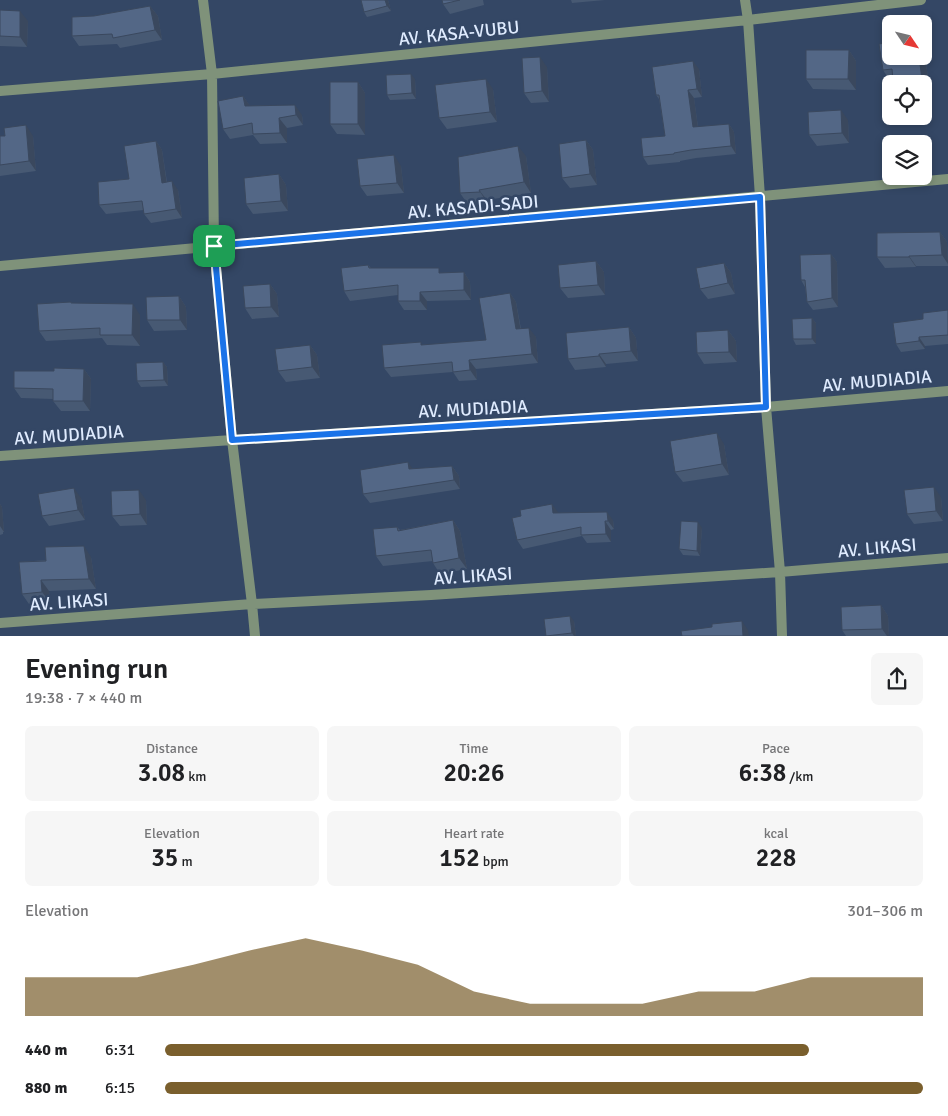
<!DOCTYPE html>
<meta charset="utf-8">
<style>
:root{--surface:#fff;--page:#f6f6f6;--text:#202124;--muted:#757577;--accent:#7a5f2d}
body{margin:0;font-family:Signika,sans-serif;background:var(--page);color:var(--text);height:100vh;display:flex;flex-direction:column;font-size:19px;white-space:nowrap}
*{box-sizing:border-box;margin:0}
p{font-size:16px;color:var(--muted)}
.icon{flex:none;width:28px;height:28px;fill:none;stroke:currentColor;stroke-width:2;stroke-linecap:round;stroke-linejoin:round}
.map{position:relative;height:636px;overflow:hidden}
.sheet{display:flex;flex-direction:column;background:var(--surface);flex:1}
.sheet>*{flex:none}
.needle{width:32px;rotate:125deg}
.controls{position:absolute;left:882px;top:15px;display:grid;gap:10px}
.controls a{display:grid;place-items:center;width:50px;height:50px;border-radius:8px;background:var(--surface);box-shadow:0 2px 8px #0003;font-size:25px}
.pin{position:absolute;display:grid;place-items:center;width:42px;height:42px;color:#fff;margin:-21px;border-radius:10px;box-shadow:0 2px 8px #0006}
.round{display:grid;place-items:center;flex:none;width:52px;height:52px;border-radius:8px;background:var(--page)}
.head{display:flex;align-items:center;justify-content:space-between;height:85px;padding:0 25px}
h1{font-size:28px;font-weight:600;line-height:38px}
.metrics{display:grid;grid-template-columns:repeat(3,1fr);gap:8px;height:85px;padding:5px 25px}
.metrics div{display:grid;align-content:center;border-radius:8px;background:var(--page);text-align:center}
.metrics b{font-size:25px;font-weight:600}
.metrics small{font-size:14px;font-weight:400}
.metrics p{font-size:14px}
.chart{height:140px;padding:10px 25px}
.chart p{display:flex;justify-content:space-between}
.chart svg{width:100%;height:90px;margin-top:5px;fill:var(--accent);opacity:.7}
ul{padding:0 25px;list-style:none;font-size:16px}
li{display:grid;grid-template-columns:80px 60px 1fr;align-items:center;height:38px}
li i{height:12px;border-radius:6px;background:var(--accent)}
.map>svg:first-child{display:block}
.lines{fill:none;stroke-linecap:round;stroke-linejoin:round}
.minor{stroke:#7f927a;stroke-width:10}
.wall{fill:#475973}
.shaded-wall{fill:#3a485e}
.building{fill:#536786;stroke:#3a485e}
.route-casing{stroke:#fff;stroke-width:10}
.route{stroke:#1a73e8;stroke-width:6}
.labels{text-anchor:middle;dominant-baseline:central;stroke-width:5;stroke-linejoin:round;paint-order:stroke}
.street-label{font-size:18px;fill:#dfebfe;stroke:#344765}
</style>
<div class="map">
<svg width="948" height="636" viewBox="0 0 948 636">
<rect width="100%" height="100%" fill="#344765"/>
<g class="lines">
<path class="minor" d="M203,0L212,74L214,246L232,440L252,604L255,636
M745,0L748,20L760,197L766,407L780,572L782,636
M0,91L212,74L748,20L921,0
M0,266L948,179
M0,456L232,440L766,407L948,391
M0,623L252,604L431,595L780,572L948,558"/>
</g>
<path class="wall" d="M388,0L391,11L367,17L364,12Z
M442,0H483L484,5L450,14L443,4Z
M571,0H605L572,3Z
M150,6L158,16L162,40L120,48L117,44L79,46L72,36L94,16Z
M0,10L28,21L27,47L0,46Z
M849,50L856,61V90L813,89L806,79Z
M924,50L930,91L924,90V84H896L893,80L890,81L883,70L924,56Z
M547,67L549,102L531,103L524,93Z
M699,69L702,97L694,98L698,127L729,124L734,132L736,154L696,158L680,161V162L648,165L643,157L665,136L659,99L656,95Z
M415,79L416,99L390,100L387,95Z
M358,82L365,93V135L337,134L330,124Z
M493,89L497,122L447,129L439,118Z
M243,96L250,106L302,115L303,125L287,128V143L260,144L253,135L230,139L223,129Z
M848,120L849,143L817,146L809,135Z
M0,136H33L36,171L0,176Z
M586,140L593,150L597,185L570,188L562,178Z
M156,141L162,150L167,182L178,190L182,218L151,223L144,214V210L106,214L99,205L129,179Z
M526,156L531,193L487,200V202L467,203L460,193Z
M401,166L404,193L367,196L360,186Z
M279,174L286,185L288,211L253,214L246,204Z
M940,232L947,242L948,266H916V267L885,268L877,257Z
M831,254L837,262L838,307L813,310L807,302L805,287L801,280Z
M596,261L604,272L605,295L568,298L560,288Z
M724,263L731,273L735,294L708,299L700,289Z
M368,265L371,268L443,273L464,272L470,282L471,300L427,301V310H404L398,301V295L350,301L344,291Z
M270,284L277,294L279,317L252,319L245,308Z
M510,293L516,302L521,329L536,337L538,363L476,369L477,380L459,381L453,372L391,377L384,368L424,345L486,340Z
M179,296L186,307L187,330L154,331L147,320Z
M71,302L72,303L140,315V346L107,345L102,338L46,341L39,331Z
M948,310V344L925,346V349L901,352L896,344L923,319Z
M812,318L816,323V344L796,345L793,339Z
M629,327L636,338L638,361L606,364V367L575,370L568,359Z
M728,330L736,341L737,362L704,364L697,353Z
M310,345L317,355L320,378L286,382L278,371Z
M163,362L167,367L168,386L141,387L137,381Z
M84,369L91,379L90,411H61L53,401V399L21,398L14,388L54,371Z
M724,444L729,475L683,482L675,472Z
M452,466L459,476L460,489L370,503L363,494L413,469Z
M941,497L943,521L914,524L907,514Z
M81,498L85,520L49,526L42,516Z
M146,500L147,525L120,526L112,516Z
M0,504L2,507L4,532H3V534L0,535Z
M558,513L613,520L614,529L611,530V542L587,543L582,536L523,549L517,540L521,516Z
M453,520L460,531L467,569L440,574L433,563V561L383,566L376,556L397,527L400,530Z
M702,528L700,556L683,555L679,549Z
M91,557L96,589L49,591L50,602L29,604L22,594L19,562Z
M881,605L888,616L889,636H846L842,630Z
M574,621L576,636H546Z"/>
<path class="shaded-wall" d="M385,0H388L391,11L387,6Z
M150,6L158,16L162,40L155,30Z
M20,11L28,21L27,47L20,37Z
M849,50L856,61V90L848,79Z
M924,50L930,91L922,80L919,56H924Z
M540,57L547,67L549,102L542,91Z
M693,61L699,69L702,97L697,89Z
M411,74L415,79L416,99L412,93Z
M486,79L493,89L497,122L490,112Z
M358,82L365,93V135L358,124Z
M688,90L694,98L699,135L693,127Z
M243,96L251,107L245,106Z
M295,105L302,115L303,125L296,115Z
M841,110L848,120L849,143L842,133Z
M279,118L287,128V143L280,133Z
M729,124L734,132L736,154L731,146Z
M26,125L33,136L36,171L29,161Z
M586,140L593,150L597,185L590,174Z
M156,141L162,150L168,192L162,183Z
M518,146L526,156L531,193L524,182Z
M394,155L401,166L404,193L397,183Z
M279,174L286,185L288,211L281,201Z
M172,181L178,190L182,218L176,209Z
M479,190L487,200V202L480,192Z
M940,232L947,242L948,264L942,255Z
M831,254L837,262L838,307L832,298Z
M909,256L916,266V267L909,257Z
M596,261L604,272L605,295L598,285Z
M724,263L731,273L735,294L728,283Z
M464,272L470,282L471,300L464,290Z
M270,284L277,294L279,317L271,307Z
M420,292L427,301V310L420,301Z
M510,293L516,302L522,338L516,329Z
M179,296L186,307L187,330L180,320Z
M133,304L140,315V346L132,335Z
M812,318L816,323V344L812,339Z
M629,327L636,338L638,361L631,351Z
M529,328L536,337L538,363L532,354Z
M728,330L736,341L737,362L729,352Z
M919,337L925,346V349L919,341Z
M310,345L317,355L320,378L312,367Z
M599,354L606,364V367L599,356Z
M469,360L476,369L477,380L470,370Z
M163,362L167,367L168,386L164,380Z
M84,369L91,379L90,411L83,401Z
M717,433L724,444L729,475L722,464Z
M408,462L414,471L409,469Z
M452,466L459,476L460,489L454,480Z
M934,487L941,497L943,521L936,511Z
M74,488L81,498L85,520L78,510Z
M139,490L146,500L147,525L140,514Z
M0,504L2,507L4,532L0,526Z
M552,504L558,512L559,521L553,513Z
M607,512L613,520L614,529L608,521Z
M453,520L460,531L467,569L459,558Z
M605,521L611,530V542L606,534Z
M698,522L702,528L700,556L697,551Z
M84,546L91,557L96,589L89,579Z
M41,580L49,591L50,602L42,592Z
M881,605L888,616L889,636H887L882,629Z
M570,616L574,621L576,636H574L572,633Z
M742,621L748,630L749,636H743Z"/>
<path class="building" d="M361,0H385L387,6L364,12Z
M442,0H460L443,4Z
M150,6L155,30L113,38L112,34L72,36V17L94,16Z
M0,10L20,11V37L0,36Z
M891,42V56H919L922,80H893L892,69L883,70L879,44Z
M806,50H849L848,79H806Z
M540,57L542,91L524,93L522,58Z
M693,61L697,89L688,90L693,127L729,124L731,146L691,150L674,153V154L643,157L641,138L665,136L659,95H656L652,67Z
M411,74L412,93L387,95L386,75Z
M486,79L490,112L439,118L435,85Z
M330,82H358V124H330Z
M243,96L245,106L295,105L296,115L279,118L280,133L253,134L252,123L223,129L218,101Z
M841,110L842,133L809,135L808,112Z
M26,125L29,161L0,165V136H5L4,128Z
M586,140L590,174L562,178L559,144Z
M156,141L162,183L172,181L176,209L144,214L142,201L99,205L98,182L129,179L124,146Z
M518,146L524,182L479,190L480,192L460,193L458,157Z
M394,155L397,183L360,186L357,159Z
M279,174L281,201L246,204L244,178Z
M940,232L942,255L909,256V257H877V233Z
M831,254L832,298L807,302L805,280H801L800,255Z
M596,261L598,285L560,288L558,265Z
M724,263L728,283L700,289L696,268Z
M368,265L369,268H439V273L464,272V290L420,292V301H398V285L344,291L341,268Z
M270,284L271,307L245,308L243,286Z
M510,293L516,329L529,328L532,354L469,360L470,370L453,372L452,362L384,368L382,345L421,342V345L486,340L479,298Z
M179,296L180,320H147L146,297Z
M71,302V303L133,304L132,335H100V328L39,331L37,304Z
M948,310V335L919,337V341L896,344L893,323L923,319V313Z
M812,318V339H793L792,319Z
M629,327L631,351L599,354V356L568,359L566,333Z
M728,330L729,352L697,353L696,332Z
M310,345L312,367L278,371L275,349Z
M163,362L164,380L137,381L136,363Z
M54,368L84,369L83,401H53V389L14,388V371H54Z
M717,433L722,464L675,472L670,441Z
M408,462L409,469L452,466L454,480L363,494L360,470Z
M934,487L936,511L907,514L904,490Z
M74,488L78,510L42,516L38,494Z
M139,490L140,514L112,516L111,491Z
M552,504L553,513L607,512L608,521H605L606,534L581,535V527L517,540L512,518L521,516L520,510Z
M453,520L459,558L433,563L431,550L376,556L373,529L397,527L398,531Z
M681,521L698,522L697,551L679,549Z
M84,546L89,579L41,580L42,592L22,594L19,562L46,561L45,547Z
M881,605L882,629L842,630L841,607Z
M570,616L572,633L546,636L544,619Z
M742,621L743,636H682L681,631L712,627V624Z"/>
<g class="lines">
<defs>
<path id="route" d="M760,197L766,407L232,440L214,246Z"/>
</defs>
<use href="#route" class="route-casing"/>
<use href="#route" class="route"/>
</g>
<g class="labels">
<g class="street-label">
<text transform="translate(459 33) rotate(-6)">AV. KASA-VUBU</text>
<text transform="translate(473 207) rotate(-5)">AV. KASADI-SADI</text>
<text transform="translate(877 381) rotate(-5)">AV. MUDIADIA</text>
<text transform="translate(473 409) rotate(-3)">AV. MUDIADIA</text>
<text transform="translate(69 435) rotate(-4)">AV. MUDIADIA</text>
<text transform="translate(877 548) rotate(-5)">AV. LIKASI</text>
<text transform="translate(473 576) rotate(-4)">AV. LIKASI</text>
<text transform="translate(69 602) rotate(-4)">AV. LIKASI</text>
</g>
</g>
</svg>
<div class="controls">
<a><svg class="needle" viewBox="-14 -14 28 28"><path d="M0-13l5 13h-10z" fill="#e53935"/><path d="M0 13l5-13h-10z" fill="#757577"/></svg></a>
<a><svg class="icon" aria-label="locate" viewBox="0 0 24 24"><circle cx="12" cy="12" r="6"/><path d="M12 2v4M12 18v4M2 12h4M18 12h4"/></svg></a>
<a><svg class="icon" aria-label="layers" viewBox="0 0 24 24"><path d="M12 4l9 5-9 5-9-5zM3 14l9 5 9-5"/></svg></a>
</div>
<div class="pin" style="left:214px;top:246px;background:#1e9e55"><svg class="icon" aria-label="arrive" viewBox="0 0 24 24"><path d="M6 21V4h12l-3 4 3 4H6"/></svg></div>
</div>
<section class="sheet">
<div class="head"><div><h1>Evening run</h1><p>19:38 · 7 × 440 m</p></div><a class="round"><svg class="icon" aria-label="share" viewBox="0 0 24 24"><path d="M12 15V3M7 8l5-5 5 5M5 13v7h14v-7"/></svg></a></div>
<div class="metrics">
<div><p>Distance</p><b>3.08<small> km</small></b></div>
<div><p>Time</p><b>20:26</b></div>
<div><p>Pace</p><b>6:38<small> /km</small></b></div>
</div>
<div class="metrics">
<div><p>Elevation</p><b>35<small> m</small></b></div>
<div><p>Heart rate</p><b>152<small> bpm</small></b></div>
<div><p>kcal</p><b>228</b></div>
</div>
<div class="chart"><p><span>Elevation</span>301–306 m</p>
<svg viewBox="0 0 160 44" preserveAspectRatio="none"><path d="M0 44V25L10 25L20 25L30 19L40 12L50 6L60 12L70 19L80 32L90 38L100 38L110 38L120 32L130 32L140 25L150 25L160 25V44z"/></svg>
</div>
<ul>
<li><b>440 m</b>6:31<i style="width:85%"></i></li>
<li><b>880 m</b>6:15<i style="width:100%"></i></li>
</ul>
</section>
